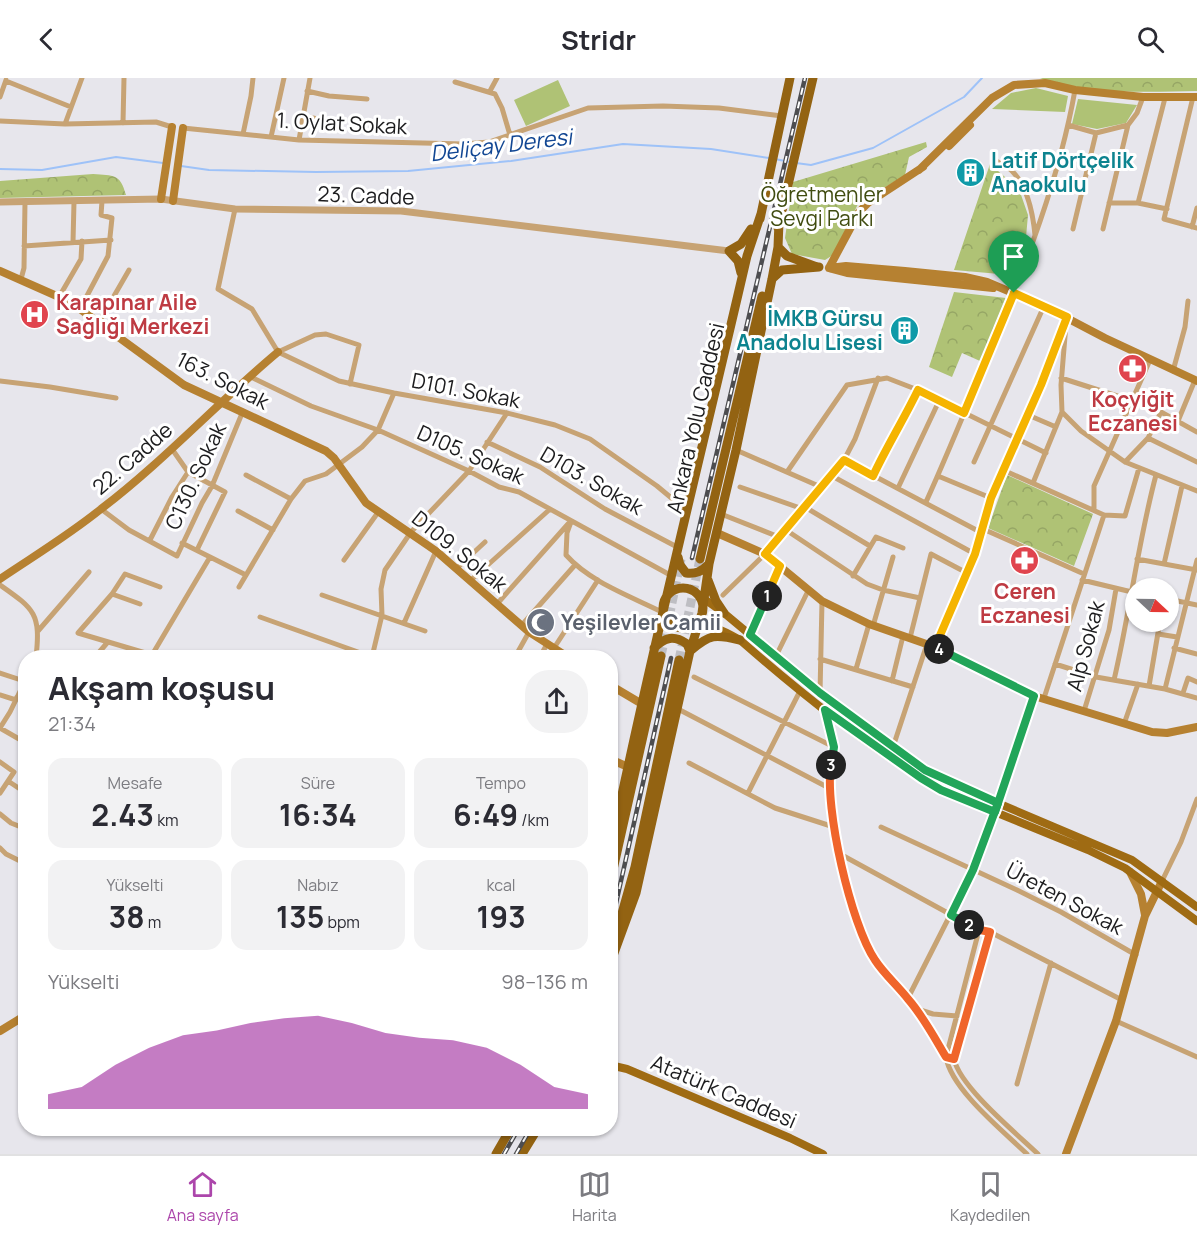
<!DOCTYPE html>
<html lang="tr">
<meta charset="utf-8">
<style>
:root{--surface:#fff;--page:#f2f2f3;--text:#2b2b33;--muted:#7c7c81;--line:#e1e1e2;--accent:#ac46ab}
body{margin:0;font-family:Manrope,sans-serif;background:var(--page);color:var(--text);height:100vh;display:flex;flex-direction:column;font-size:22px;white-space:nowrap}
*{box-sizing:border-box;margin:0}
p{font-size:20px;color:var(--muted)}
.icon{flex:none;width:33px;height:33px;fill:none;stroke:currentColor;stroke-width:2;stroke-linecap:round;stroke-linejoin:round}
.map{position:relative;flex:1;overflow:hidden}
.side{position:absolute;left:18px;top:572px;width:600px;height:486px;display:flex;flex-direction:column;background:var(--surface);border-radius:24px;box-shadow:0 2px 4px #0004}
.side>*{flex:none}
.needle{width:39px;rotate:112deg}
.buttons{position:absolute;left:1125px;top:500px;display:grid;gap:12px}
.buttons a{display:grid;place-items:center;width:54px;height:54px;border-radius:50%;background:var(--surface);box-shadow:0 2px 4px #0004;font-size:30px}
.pin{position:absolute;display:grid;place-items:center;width:51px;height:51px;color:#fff;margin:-62px -26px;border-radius:50% 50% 50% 0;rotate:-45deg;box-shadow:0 0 6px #0007}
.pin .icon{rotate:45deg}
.km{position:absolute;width:30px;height:30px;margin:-15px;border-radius:50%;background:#222;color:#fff;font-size:16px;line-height:30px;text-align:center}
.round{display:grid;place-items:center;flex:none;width:63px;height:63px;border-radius:24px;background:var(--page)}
.head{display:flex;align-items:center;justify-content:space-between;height:102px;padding:0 30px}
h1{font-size:33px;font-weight:700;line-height:45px}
.stats{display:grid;grid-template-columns:repeat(3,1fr);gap:9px;height:102px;padding:6px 30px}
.stats div{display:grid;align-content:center;border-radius:15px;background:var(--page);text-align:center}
.stats b{font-size:30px;font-weight:700}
.stats small{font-size:16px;font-weight:400}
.stats p{font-size:16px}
.chart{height:168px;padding:12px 30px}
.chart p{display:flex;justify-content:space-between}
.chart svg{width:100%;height:108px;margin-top:6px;fill:var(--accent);opacity:.7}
header{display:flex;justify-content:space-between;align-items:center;height:78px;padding:0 30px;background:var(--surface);font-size:27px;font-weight:700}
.menu{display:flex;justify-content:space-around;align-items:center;height:84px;border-top:2px solid var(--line);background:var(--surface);font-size:16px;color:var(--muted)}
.menu a{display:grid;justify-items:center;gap:3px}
.menu .active{color:var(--accent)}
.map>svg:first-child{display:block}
.green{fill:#afc275}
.park{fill:url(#park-crowns)}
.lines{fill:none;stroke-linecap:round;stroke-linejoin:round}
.stream{stroke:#9ec2f8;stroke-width:2}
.trunk-tunnel{stroke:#bebec3;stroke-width:9;stroke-dasharray:9 4.5;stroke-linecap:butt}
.minor{stroke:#c7a374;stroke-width:5}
.tertiary{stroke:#c7a374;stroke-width:7}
.secondary{stroke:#b68131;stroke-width:8}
.primary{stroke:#9f6b13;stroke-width:8}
.trunk{stroke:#936312;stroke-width:9}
.rail-casing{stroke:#4d4d50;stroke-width:4.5}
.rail{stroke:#fff;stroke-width:2;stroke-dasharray:7;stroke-linecap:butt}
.split-1-casing{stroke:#fff;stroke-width:12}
.split-2-casing{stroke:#fff;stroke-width:12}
.split-3-casing{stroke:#fff;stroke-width:12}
.split-4-casing{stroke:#fff;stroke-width:12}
.split-5-casing{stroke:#fff;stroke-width:12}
.split-1{stroke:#f5b400;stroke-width:8}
.split-2{stroke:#22a559;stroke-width:8}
.split-3{stroke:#f0652b;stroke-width:8}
.split-4{stroke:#22a559;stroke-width:8}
.split-5{stroke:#f5b400;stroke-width:8}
.labels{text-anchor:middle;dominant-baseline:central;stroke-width:6;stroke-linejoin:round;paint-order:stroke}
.street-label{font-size:21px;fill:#1c1c1e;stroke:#fff}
.culture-label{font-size:21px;font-weight:bold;fill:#0d838f;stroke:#fff;text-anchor:start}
.park-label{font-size:21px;fill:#404c10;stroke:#fff}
.health-label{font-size:21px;font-weight:bold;fill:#be3a42;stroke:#fff}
.worship-label{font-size:21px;font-weight:bold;fill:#5b616d;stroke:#fff;text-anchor:start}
.water-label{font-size:22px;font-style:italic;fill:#114693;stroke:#fff}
</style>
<header><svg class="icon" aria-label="back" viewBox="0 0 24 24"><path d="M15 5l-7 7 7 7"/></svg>Stridr<svg class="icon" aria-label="search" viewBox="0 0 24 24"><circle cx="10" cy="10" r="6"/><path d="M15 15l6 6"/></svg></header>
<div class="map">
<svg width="1197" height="1076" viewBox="0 0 1197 1076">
<defs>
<pattern id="park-crowns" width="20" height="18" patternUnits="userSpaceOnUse" patternTransform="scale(1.5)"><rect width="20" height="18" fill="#afc275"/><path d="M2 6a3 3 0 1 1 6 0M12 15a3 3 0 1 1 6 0" fill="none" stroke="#96a665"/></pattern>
</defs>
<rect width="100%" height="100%" fill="#e7e6ec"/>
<path class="green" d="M558,2L570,28L526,48L514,22Z
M1036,10L1068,18L1065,34L992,31L1011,15Z
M1078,21L1137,27L1126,45L1097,51L1072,46Z"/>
<path class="park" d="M1040,0H1197V13C1151,14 1083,17 1040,0Z
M926,64L927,69L909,79L905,97L858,126L833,177L825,182L792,176L785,160L793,104Z
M990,86L1019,111L1028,137L1025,170L1011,197L954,192Z
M93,96C114,98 120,95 126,117L0,120V103Z
M954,214L1006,220L980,283L962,275L952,299L929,289Z
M1007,397L1093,436L1074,488L988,450Z"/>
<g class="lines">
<path class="stream" d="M775,81L790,84
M796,85L811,87L873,70L964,19L982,0
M181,88L209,92L316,94L408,93L511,83L623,66L711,71L769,80
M0,91L42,92L116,79L163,85"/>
<path class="trunk-tunnel" d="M661,578L681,481
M679,582L700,481"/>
<path class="minor" d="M6,3L71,29
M455,4L495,16L502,30L510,57
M307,13L329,18L367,21
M490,13L497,0
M0,19L6,2
M1193,19L1164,141L1197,150
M303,38L338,45
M0,43L65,46L156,44L172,49
M123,45L124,0
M65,46L82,0
M1068,47L1096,55L1128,47L1137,35L1143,19
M183,50L299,62L464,66L489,64L588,30L663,28L719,30L782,38
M243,56L251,18L253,0
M271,59L284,0
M299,62L310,0
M996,83C1001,86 1008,89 1012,93C1028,109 1033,136 1035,157
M1109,125H1138L1167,131
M1138,125L1165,20
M235,131L218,211L252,231L278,274L339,303L394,315L507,335L555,347L590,361L657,408L687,433
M1192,149L1197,130
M1073,151L1096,55
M1103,151L1128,47
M73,164L74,124
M24,168L111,162
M21,201L24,190L25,124
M59,219L81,181L82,163
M80,231L108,178L112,140L101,137L102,123
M99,244L129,192
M1066,246L1061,307L1062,334L1081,353L1125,384L1197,413
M278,274L315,257L326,256L359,267L350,306
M1173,293L1185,249L1188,223
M249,298L311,328L378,352L469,393L499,409L519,414L672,498
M1061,300L1133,323
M0,303L50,309L116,320
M1028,337L1056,349
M1178,343L1195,302
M1148,360L1197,384
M487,364L540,389L605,431L679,470
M172,371L188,394L225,414L197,472
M736,372L821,409
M844,382L982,455
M974,384L1044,228
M1125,384L1148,360L1161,334L1197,354
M1003,392L1104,437L1125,438L1139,390
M787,394L847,307L887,300L918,312L1046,375
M246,397L291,421
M832,398L975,476
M873,398C887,368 904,341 918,312
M938,398L991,420
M1033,405L1062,334
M740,409L803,431
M898,410L939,323
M926,424C949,373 970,321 992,268C1026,185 1059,102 1075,12
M805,429L870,468
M101,431L129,452L177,478L202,425L212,408L243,333
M1094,432V408L1150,282
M238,433L273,452
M721,436L779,459
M571,444L567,455L566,477C590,504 630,518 662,534
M983,451L1084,496
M786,452L867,506L883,512L920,520
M150,462L172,419L188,394
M182,465L246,497
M1137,481L1197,492
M344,482L379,433
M1164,486L1182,408
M457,490L485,464
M853,498L876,459L903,470
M471,502L549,432
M1082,502L1136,515
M0,507C34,531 41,535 36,579
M239,509L291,421L305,403L326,396L362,369L378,352L394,315
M112,516L140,526
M322,517L425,553
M723,517L765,476L844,382L855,361L878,300
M1168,521L1197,527
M497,526L568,446
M260,539L372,579
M404,545L436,473
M521,548L575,487
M873,548L893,479
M38,553L89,494
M1158,556L1177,559
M750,557L780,488
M910,560L931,476L967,495
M935,569L975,476L991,420L1041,307L1067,239
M554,570L598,502
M1174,570L1197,576
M152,577L210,479
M776,578L808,513
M95,579L107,565
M159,579L78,555L112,516L125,496L160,509
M372,579L382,537L381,511L385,492L411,454L469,393L507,335
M515,579L529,554
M540,579L547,566
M820,581L913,609
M1055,586L1096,599L1165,611L1197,620
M856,591L869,546
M0,595L24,603
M694,599L834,669
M1114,602C1130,534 1138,464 1156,397
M892,603L903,558
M1149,608L1160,543
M1165,611L1197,482
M820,615L822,523
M1183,615L1188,600L1197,604
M0,617L16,622
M17,619L26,624
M1044,620L1104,437
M678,631L829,710
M825,633L834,669L829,710L834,749L849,820L862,856L875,882L917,931L946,979
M1084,633L1109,552L1116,511
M1124,646L1138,606
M0,650L10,634L26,601
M0,650L26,665
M893,669L927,566
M0,684L14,694L0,715
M689,685L775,730L834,749
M8,703L26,715
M748,715L800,613
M0,736L11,745L26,751
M881,749L1017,812L1061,834L1136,877
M0,770L6,776L26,786
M840,776L979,852L990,854L1122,922
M1162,803L1181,764L1197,721
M979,852L946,979C951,1011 1003,1053 1027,1076
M990,854L954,981C960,1009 1016,1055 1038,1076
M908,920L973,792L998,725L1034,618
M917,931L933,936L957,938
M1116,943L1197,979
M1017,1006L1051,885"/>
<path class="tertiary" d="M0,124L161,121L235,131L401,133L729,173"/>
<path class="secondary" d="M949,68L970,47
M919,92L992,20L1014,7L1045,5L1075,12L1143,19H1197
M161,121L172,49
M173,123L183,50
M829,190L846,188L905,193L965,199L987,204L1044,228L1105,260L1197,303
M829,190L859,134L868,125L923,89
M832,191L847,195L993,210
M0,193L59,219L80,231L184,307L326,373L334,380L366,425L436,473L529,554L568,579
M717,455L765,476L822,523L869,546L935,569L1034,618L1152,654L1167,655L1197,649
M0,501C34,478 69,457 101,431C164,383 218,324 278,274
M610,607L642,626
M610,681L628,689
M1130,794L1141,816L1145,837
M0,953L26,937
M1066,1076L1116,943L1145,838L1162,803"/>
<path class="primary" d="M700,518L724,535L820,615L925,692L941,701L1132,782L1197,829
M689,549C712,546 721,551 740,562C803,617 869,670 941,712L1088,772L1125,790L1197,843
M610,987L627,991L790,1060L823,1076"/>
<path class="trunk" d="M760,141L790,0
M778,150L813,0
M778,169L787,178L817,189
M741,195L738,183L729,173L741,166L751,151
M772,201L782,192L819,189
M678,479L680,487L686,495C696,496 701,494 709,486
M700,481L762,218
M708,502L716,523L724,535
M663 530a20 20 0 1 1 40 0a20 20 0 1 1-40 0Z
M654,570C665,559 674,557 687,566L690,573C710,556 715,556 740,562
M610,774C651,574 701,377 747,178L761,136
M610,805L661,578
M616,857L635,789L679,582
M610,886L636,815L690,573L702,535L709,486L736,372L772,201L778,169L779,144
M496,1076L511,1050
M522,1076L538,1050"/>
<defs>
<path id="rail" d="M692,480L805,0
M610,852L671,580
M504,1076L519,1050
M516,1076L531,1050"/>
</defs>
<use href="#rail" class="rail-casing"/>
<use href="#rail" class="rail"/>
</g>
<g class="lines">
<defs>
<path id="split-1" d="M767,518L780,488L765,476L844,382L873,398C887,368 904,341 918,312L964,335L1014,215"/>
<path id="split-2" d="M767,518L750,557L820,615L925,692L998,725L973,792L951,837L969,847"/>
<path id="split-3" d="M831,687C824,729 851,847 875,882C884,896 898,908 908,921C923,938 934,959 946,979L954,981L990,854L980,852L969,847"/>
<path id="split-4" d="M831,687L834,669L825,632L921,700L941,712L995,734L1034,618L939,571"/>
<path id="split-5" d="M939,571L935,569L975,476L991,420L1041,307L1067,239L1014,215"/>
</defs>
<use href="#split-1" class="split-1-casing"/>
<use href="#split-2" class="split-2-casing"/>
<use href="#split-3" class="split-3-casing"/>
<use href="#split-4" class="split-4-casing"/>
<use href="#split-5" class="split-5-casing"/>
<use href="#split-1" class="split-1"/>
<use href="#split-2" class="split-2"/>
<use href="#split-3" class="split-3"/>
<use href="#split-4" class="split-4"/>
<use href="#split-5" class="split-5"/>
</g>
<defs>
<symbol id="building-disc" viewBox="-11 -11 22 22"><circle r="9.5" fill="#0f9aa8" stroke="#fff"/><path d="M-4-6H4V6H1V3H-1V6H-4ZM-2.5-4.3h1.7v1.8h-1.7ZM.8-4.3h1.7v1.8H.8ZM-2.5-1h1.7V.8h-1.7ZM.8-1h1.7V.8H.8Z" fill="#fff"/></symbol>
<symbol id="hospital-disc" viewBox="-11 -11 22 22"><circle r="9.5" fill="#e0444e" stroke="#fff"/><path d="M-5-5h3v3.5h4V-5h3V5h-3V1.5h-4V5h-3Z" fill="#fff"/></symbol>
<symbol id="pharmacy-disc" viewBox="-11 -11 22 22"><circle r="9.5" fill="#e0444e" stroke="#fff"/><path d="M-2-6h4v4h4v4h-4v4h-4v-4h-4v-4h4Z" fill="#fff"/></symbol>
<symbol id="mosque-disc" viewBox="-11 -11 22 22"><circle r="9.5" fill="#6b7280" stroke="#fff"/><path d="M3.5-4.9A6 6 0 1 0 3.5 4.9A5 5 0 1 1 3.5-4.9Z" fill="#fff"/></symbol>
</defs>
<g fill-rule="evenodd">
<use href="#building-disc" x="954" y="78" width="33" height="33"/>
<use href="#hospital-disc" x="18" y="220" width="33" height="33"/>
<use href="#building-disc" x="888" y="236" width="33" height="33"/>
<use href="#pharmacy-disc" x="1116" y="274" width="33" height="33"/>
<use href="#pharmacy-disc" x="1008" y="466" width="33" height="33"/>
<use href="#mosque-disc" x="524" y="528" width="33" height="33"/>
</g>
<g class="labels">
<g class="street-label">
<text transform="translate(342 45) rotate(3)">1. Oylat Sokak</text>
<text transform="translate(366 117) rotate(2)">23. Cadde</text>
<text transform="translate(223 302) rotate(27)">163. Sokak</text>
<text transform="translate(466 312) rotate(11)">D101. Sokak</text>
<text transform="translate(695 340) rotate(-77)">Ankara Yolu Caddesi</text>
<text transform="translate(471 376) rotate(24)">D105. Sokak</text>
<text transform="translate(132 380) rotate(-41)">22. Cadde</text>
<text transform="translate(195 398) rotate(-65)">C130. Sokak</text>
<text transform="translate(592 402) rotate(30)">D103. Sokak</text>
<text transform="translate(460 473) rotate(39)">D109. Sokak</text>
<text transform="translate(1085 568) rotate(-75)">Alp Sokak</text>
<text transform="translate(1065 820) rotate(28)">Üreten Sokak</text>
<text transform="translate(724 1013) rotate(23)">Atatürk Caddesi</text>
</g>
<g class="culture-label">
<text x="991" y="82">Latif Dörtçelik<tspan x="991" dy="24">Anaokulu</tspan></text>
<text x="883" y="240" text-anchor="end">İMKB Gürsu<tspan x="883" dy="24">Anadolu Lisesi</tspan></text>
</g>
<g class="park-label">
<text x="822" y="116">Öğretmenler<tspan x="822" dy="24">Sevgi Parkı</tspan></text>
</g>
<g class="health-label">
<text x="56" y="224" text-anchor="start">Karapınar Aile<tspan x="56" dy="24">Sağlığı Merkezi</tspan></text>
<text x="1133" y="321">Koçyiğit<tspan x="1133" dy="24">Eczanesi</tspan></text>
<text x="1025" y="513">Ceren<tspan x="1025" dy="24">Eczanesi</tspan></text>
</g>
<g class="worship-label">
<text x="561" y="544">Yeşilevler Camii</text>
</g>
<g class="water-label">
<text transform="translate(501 67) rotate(-7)">Deliçay Deresi</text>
</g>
</g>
</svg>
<div class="buttons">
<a><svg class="needle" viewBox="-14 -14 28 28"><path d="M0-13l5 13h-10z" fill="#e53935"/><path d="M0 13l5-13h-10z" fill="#7c7c81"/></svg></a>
</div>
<div class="pin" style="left:1014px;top:215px;background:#1e9e55"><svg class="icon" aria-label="arrive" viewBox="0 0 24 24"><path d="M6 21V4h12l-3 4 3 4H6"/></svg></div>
<b class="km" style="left:767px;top:518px">1</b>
<b class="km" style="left:969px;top:847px">2</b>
<b class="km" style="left:831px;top:687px">3</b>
<b class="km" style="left:939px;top:571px">4</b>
<section class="side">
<div class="head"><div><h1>Akşam koşusu</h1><p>21:34</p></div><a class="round"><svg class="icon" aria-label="share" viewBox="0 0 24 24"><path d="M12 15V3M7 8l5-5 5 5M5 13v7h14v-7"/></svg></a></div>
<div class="stats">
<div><p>Mesafe</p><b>2.43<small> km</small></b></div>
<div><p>Süre</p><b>16:34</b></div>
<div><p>Tempo</p><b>6:49<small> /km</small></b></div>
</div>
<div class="stats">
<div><p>Yükselti</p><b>38<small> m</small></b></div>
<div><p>Nabız</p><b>135<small> bpm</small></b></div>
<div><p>kcal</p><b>193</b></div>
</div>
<div class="chart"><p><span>Yükselti</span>98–136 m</p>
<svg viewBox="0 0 160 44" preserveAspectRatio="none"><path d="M0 44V38L10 35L20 26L30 19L40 14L50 12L60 9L70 7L80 6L90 9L100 13L110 15L120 16L130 19L140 26L150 35L160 38V44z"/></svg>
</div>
</section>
</div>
<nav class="menu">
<a class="active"><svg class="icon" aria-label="home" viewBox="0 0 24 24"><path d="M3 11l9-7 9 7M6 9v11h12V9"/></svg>Ana sayfa</a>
<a><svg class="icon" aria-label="map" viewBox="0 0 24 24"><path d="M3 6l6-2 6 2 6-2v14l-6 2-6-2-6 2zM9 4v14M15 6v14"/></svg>Harita</a>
<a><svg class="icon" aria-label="saved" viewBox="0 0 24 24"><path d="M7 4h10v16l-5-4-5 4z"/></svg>Kaydedilen</a>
</nav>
